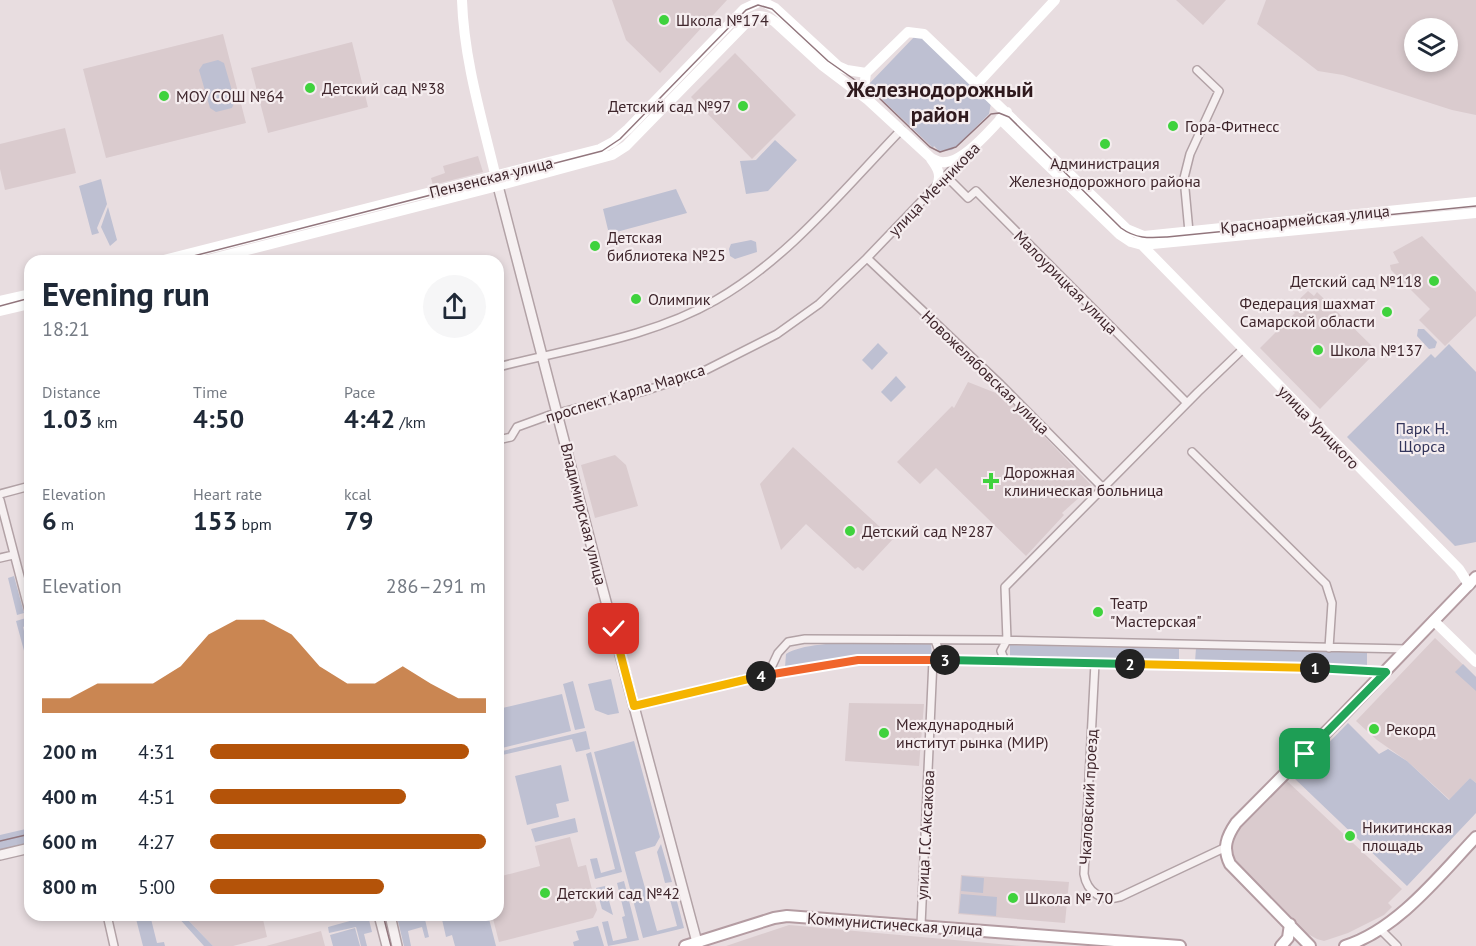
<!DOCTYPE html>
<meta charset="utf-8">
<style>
:root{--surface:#fff;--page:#f6f6f7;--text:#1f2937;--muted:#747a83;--accent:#b45309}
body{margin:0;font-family:"PT Sans",sans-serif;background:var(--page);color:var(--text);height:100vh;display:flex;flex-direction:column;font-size:22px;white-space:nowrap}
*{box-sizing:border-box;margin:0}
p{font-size:20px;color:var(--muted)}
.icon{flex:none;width:33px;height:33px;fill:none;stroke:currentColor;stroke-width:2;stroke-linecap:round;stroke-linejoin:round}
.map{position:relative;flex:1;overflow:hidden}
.drawer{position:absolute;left:24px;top:255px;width:480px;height:666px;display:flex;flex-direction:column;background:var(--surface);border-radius:18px;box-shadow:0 3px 9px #0003}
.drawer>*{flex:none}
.fabs{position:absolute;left:1404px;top:18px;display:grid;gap:12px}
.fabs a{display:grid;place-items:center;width:54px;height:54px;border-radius:50%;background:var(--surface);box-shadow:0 3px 9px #0003;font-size:30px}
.pin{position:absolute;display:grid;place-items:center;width:51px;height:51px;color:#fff;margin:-26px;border-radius:12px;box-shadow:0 3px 9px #0006}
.km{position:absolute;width:30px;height:30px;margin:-15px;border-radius:50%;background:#222;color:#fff;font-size:16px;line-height:30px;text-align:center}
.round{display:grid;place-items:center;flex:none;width:63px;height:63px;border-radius:32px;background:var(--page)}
.summary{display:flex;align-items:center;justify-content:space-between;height:102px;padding:0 18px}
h1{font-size:33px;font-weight:700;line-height:45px}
.metrics{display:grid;grid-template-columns:repeat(3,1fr);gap:9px;height:102px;padding:6px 18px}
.metrics div{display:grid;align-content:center}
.metrics b{font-size:26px;font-weight:700}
.metrics small{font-size:16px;font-weight:400}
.metrics p{font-size:16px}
.chart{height:168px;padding:12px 18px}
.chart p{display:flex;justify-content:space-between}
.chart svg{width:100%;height:108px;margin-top:6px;fill:var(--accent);opacity:.7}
ul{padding:0 18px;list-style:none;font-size:20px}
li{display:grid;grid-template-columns:96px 72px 1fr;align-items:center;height:45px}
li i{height:15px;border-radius:8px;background:var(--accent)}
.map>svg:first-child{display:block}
.built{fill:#dacbce;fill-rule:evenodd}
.green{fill:#bec0d2}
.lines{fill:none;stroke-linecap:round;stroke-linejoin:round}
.minor-casing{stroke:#b2a2a6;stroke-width:10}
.tertiary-casing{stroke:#b2a2a6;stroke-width:12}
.primary-casing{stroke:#b49ca2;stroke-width:14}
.minor{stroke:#f6f0f1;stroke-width:7}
.tertiary{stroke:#f6f0f1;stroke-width:9}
.secondary{stroke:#fff;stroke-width:10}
.primary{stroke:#fff;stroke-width:10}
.tram{stroke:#92767d;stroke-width:1.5}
.split-1-casing{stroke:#fff;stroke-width:12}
.split-2-casing{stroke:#fff;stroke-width:12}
.split-3-casing{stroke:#fff;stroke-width:12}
.split-4-casing{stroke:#fff;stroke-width:12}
.split-5-casing{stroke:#fff;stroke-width:12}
.split-1{stroke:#22a559;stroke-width:8}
.split-2{stroke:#f5b400;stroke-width:8}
.split-3{stroke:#22a559;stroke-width:8}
.split-4{stroke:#f0652b;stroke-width:8}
.split-5{stroke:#f5b400;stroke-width:8}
.poi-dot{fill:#3fd23d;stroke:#f5edef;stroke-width:2}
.labels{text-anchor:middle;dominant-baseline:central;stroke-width:4.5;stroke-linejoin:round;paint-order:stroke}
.poi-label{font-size:16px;fill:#3f262c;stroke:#f5edef;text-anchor:start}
.street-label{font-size:16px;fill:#3f262c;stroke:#f5edef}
.park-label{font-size:16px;fill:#33355b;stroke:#f5edef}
.district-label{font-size:22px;font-weight:bold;fill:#2f191d;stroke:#f5edef}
</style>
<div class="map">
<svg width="1476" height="946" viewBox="0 0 1476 946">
<rect width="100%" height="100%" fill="#e8dde0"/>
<path class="built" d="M612,0H727L660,73L626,40Z
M1176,0H1226L1203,25Z
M1266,0H1476V115L1452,110L1343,75L1318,71L1257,24ZM1414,28H1448V62H1414Z
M223,34L246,123L106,158L83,69Z
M352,42L368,107L268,133L251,68Z
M735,53L796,115L752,159L691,97Z
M65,128L76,173L5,190L0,169V144Z
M478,156L483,172L433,185L431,178L445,173L443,166Z
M1422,236L1476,292V316L1445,346L1419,320L1430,309L1391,270L1390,265L1399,263L1393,252Z
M1308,291L1314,296L1317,292L1377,351L1320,409L1260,348L1295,313L1290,308Z
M968,382L1006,397L1092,486L1062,513L1064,515L1026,556L936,468L920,484L897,462L952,406L954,408Z
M793,447L893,539L863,571L858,567L855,569L806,524L781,550L760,484Z
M615,455L626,465L638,506L595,518L581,465Z
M1435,638L1476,677V783L1470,778L1450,800L1407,761L1377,740L1356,721Z
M849,703L924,704L919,766L845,761Z
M1287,781L1402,889L1388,903L1392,907L1384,915L1348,933L1324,941L1317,939L1306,933L1233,861L1230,850L1233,838L1238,831Z
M570,837L578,867L586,865L597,910L593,918L499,942L492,915H498V877L540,866L535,846Z
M961,875L1069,882L1065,923L958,914Z
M186,915H262L267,937L233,946H213L187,919Z
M789,925L1022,946H726Z
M321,931L325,946H266Z"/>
<path class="green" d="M915,36L921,37L991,103L989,114L959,144L952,150L939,151L934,146L933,148L873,91L869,84Z
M218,60L224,63L235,101L232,108L216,112L210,108L199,70L203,64Z
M775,140L797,160L768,191L746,194L740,161L756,160Z
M101,179L107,204L97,228L99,233L92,235L79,186Z
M676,189L687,213L609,234L603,209Z
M108,207L117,240L110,246L101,227Z
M751,240L756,242L757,252L735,259L730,256L729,249L731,244Z
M1418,329H1424L1437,342L1435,348L1429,349L1417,336Z
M878,343L888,353L872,370L862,360Z
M1449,344L1476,372V542L1455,546L1347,437L1431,354L1435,358Z
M896,376L906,387L891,402L881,392Z
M14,576L24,613L17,615L8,578Z
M26,618L28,625L23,627L30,655V673L16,621Z
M931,643L932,656L852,657L787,669L785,667L786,654C811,637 899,644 931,643Z
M1010,645L1179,649V662L1010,657Z
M1196,648L1367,651V665L1195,662Z
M1463,664L1476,677V691L1455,672Z
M611,679L619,713L608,715L595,710L588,684Z
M573,681L585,728L575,730L563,684Z
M562,694L571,731L498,749V709Z
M1348,723L1379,754L1388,749L1407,761L1449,800L1470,778L1476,783V813L1407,886L1294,778Z
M586,731L590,749L576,752L572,739L498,756V752Z
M634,741L660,837L655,846L635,852L657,931L677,926L668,892L674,890L684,928L643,938L594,752Z
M591,752L622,872L595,879L590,859L597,858L601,873L615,869L586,754Z
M561,765L569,801L556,804L559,817L527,825L515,776Z
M575,818L578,832L535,842L531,829Z
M30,828V843L0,851V835Z
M661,844L672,882L665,883L657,852Z
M962,876L984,878L983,893L961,891Z
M624,881L639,940L608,946L602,922L608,921L613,941L627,938L622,917L625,916L617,883Z
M605,886L613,915L602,909L596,888Z
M961,894L997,897L996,916L959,913Z
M135,915H142L144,920L151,919L157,943L164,942L165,946H143Z
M176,915H186L187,919L213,946H204Z
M404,915H424L429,937L425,938L422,927L408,931L411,946H404L397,917Z
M441,915H488L496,946H455L452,935L446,937Z
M368,916L372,932L364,934L367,946H361L356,927L329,933L328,927Z
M598,926L604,946H574L573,942L579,940L576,931Z
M355,928L360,946H333L330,935Z"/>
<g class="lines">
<defs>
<path id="minor" d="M946,176L968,198L976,191L1187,403
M1189,232L1184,178L1190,154L1219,91L1197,70
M867,258L1000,384L1103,488
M498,367C571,348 650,338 716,300C789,258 843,190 901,130
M498,440L511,437L517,427L550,415L641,392L700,373L777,334L819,304L867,258L963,158
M1192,452L1326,584L1332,603L1329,648
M0,494L30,486
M0,500L30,615
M0,558L13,555
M1005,661L1001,651L1007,640L1005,587L1198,392L1243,349
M1095,663L1084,874C1087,893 1103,902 1120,897L1224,848
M760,674L771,668L778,653L788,642L805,639L997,640L1407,649
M634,706L757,676L858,660L1005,661L1327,668L1385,672
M107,915L114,946
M921,925L933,660L939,651L935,640
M1381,930L1397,946"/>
<path id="tertiary" d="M498,186L601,583L698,946
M0,855L30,848
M379,915L387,946
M390,915L397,946"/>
<path id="primary" d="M685,946L774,918L787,916L1180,946
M1281,946L1288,938L1290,924
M1310,946L1230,864C1222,848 1227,836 1236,823L1344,714L1476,577
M1345,946C1397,930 1440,875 1476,837"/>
</defs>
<use href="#minor" class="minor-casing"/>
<use href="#tertiary" class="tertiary-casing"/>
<use href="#primary" class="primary-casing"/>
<use href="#minor" class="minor"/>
<use href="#tertiary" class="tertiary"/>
<path class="secondary" d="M462,0C464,62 483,122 497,182
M977,84L1055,0
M868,100L864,88L866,73L908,32L924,34L1127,229L1144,236L1476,202
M1000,119L1119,234L1131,242L1142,245L1476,213
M931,159C937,167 942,175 937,185
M1141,244L1459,569L1469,585
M160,261L600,149L613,142L628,129L744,9L761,1L775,8L838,66L847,70L866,73
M204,261L486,189L612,155L626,146L751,18C760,14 767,16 775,22L823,66L868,100L931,158C935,160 940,163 945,162C964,162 994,126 1007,112
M0,301L30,294
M0,311L30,304
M1434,621L1476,662"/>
<use href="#primary" class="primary"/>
<path class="tram" d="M174,261L602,151L620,139L746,10L758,5L772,9L828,61L875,94L930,147L940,152L956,147L991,114L999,113L1009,117L1121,228C1136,239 1149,238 1167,237L1476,206
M0,306L30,298
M0,841L30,834
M383,915L391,946"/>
</g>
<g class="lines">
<defs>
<path id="split-1" d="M1305,754L1386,672L1315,668"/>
<path id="split-2" d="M1130,664L1315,668"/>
<path id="split-3" d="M945,660L1130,664"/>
<path id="split-4" d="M761,676L858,660H945"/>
<path id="split-5" d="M614,629L634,706L761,676"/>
</defs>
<use href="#split-1" class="split-1-casing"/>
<use href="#split-2" class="split-2-casing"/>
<use href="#split-3" class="split-3-casing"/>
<use href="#split-4" class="split-4-casing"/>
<use href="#split-5" class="split-5-casing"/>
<use href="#split-1" class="split-1"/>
<use href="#split-2" class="split-2"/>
<use href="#split-3" class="split-3"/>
<use href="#split-4" class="split-4"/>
<use href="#split-5" class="split-5"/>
</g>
<g class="poi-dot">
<circle cx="664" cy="20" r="6"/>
<circle cx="310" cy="88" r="6"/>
<circle cx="164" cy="96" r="6"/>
<circle cx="743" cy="106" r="6"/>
<circle cx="1173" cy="126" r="6"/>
<circle cx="1105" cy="144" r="6"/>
<circle cx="595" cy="246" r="6"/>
<circle cx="1434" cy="281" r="6"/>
<circle cx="636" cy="299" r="6"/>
<circle cx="1387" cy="312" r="6"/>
<circle cx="1318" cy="350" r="6"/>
<path d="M988 472h6v6h6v6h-6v6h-6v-6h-6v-6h6z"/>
<circle cx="850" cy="531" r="6"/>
<circle cx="1098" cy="612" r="6"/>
<circle cx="1374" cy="729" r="6"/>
<circle cx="884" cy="733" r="6"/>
<circle cx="1350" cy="836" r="6"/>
<circle cx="545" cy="893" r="6"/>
<circle cx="1013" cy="898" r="6"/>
</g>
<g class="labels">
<g class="poi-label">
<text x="676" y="20">Школа №174</text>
<text x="322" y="88">Детский сад №38</text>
<text x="176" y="96">МОУ СОШ №64</text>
<text x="731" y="106" text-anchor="end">Детский сад №97</text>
<text x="1185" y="126">Гора-Фитнесс</text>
<text x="1105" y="163" text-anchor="middle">Администрация<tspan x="1105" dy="18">Железнодорожного района</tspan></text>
<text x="607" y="237">Детская<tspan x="607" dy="18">библиотека №25</tspan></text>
<text x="1422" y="281" text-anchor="end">Детский сад №118</text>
<text x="648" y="299">Олимпик</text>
<text x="1375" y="303" text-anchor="end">Федерация шахмат<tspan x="1375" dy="18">Самарской области</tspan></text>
<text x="1330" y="350">Школа №137</text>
<text x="1004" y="472">Дорожная<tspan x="1004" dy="18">клиническая больница</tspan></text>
<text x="862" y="531">Детский сад №287</text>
<text x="1110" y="603">Театр<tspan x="1110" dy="18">"Мастерская"</tspan></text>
<text x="896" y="724">Международный<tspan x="896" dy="18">институт рынка (МИР)</tspan></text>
<text x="1386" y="729">Рекорд</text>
<text x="1362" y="827">Никитинская<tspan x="1362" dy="18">площадь</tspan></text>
<text x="557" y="893">Детский сад №42</text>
<text x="1025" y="898">Школа № 70</text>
</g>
<g class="street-label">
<text transform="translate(491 177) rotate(-14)">Пензенская улица</text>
<text transform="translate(934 189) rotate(-46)">улица Мечникова</text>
<text transform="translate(1305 219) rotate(-6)">Красноармейская улица</text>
<text transform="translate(1066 282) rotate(45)">Малоурицкая улица</text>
<text transform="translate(986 372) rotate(44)">Новожелябовская улица</text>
<text transform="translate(625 393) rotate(-17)">проспект Карла Маркса</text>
<text transform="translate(1319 427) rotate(46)">улица Урицкого</text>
<text transform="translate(584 514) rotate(76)">Владимирская улица</text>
<text transform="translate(1088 797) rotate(-87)">Чкаловский проезд</text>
<text transform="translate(925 835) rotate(-87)">улица Г.С.Аксакова</text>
<text transform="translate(895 924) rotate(4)">Коммунистическая улица</text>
</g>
<g class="park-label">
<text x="1422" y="428">Парк Н.<tspan x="1422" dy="18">Щорса</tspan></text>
</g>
<g class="district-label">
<text x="940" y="89">Железнодорожный<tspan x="940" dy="25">район</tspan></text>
</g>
</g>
</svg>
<div class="fabs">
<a><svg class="icon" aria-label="layers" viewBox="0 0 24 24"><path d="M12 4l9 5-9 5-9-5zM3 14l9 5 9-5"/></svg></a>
</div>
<div class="pin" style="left:1305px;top:754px;background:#1e9e55"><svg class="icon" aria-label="arrive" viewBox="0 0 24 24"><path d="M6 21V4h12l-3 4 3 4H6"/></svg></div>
<div class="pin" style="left:614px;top:629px;background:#d93025"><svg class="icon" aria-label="check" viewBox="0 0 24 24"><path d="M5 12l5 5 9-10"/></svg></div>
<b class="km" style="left:1315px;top:668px">1</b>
<b class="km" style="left:1130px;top:664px">2</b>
<b class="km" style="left:945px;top:660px">3</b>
<b class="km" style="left:761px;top:676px">4</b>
<section class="drawer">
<div class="summary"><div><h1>Evening run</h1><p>18:21</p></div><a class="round"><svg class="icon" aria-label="share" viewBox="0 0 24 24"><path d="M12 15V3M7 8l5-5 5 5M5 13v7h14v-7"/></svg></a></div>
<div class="metrics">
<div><p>Distance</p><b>1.03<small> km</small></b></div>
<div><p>Time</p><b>4:50</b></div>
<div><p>Pace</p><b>4:42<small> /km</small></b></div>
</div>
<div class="metrics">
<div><p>Elevation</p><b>6<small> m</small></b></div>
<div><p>Heart rate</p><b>153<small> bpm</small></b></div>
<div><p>kcal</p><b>79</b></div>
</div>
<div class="chart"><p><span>Elevation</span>286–291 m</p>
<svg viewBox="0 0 160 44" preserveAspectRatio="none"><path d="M0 44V38L10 38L20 32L30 32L40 32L50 25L60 12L70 6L80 6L90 12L100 25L110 32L120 32L130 25L140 32L150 38L160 38V44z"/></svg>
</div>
<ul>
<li><b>200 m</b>4:31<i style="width:94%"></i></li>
<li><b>400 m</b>4:51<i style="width:71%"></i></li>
<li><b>600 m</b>4:27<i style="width:100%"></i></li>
<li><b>800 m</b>5:00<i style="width:63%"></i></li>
</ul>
</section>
</div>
